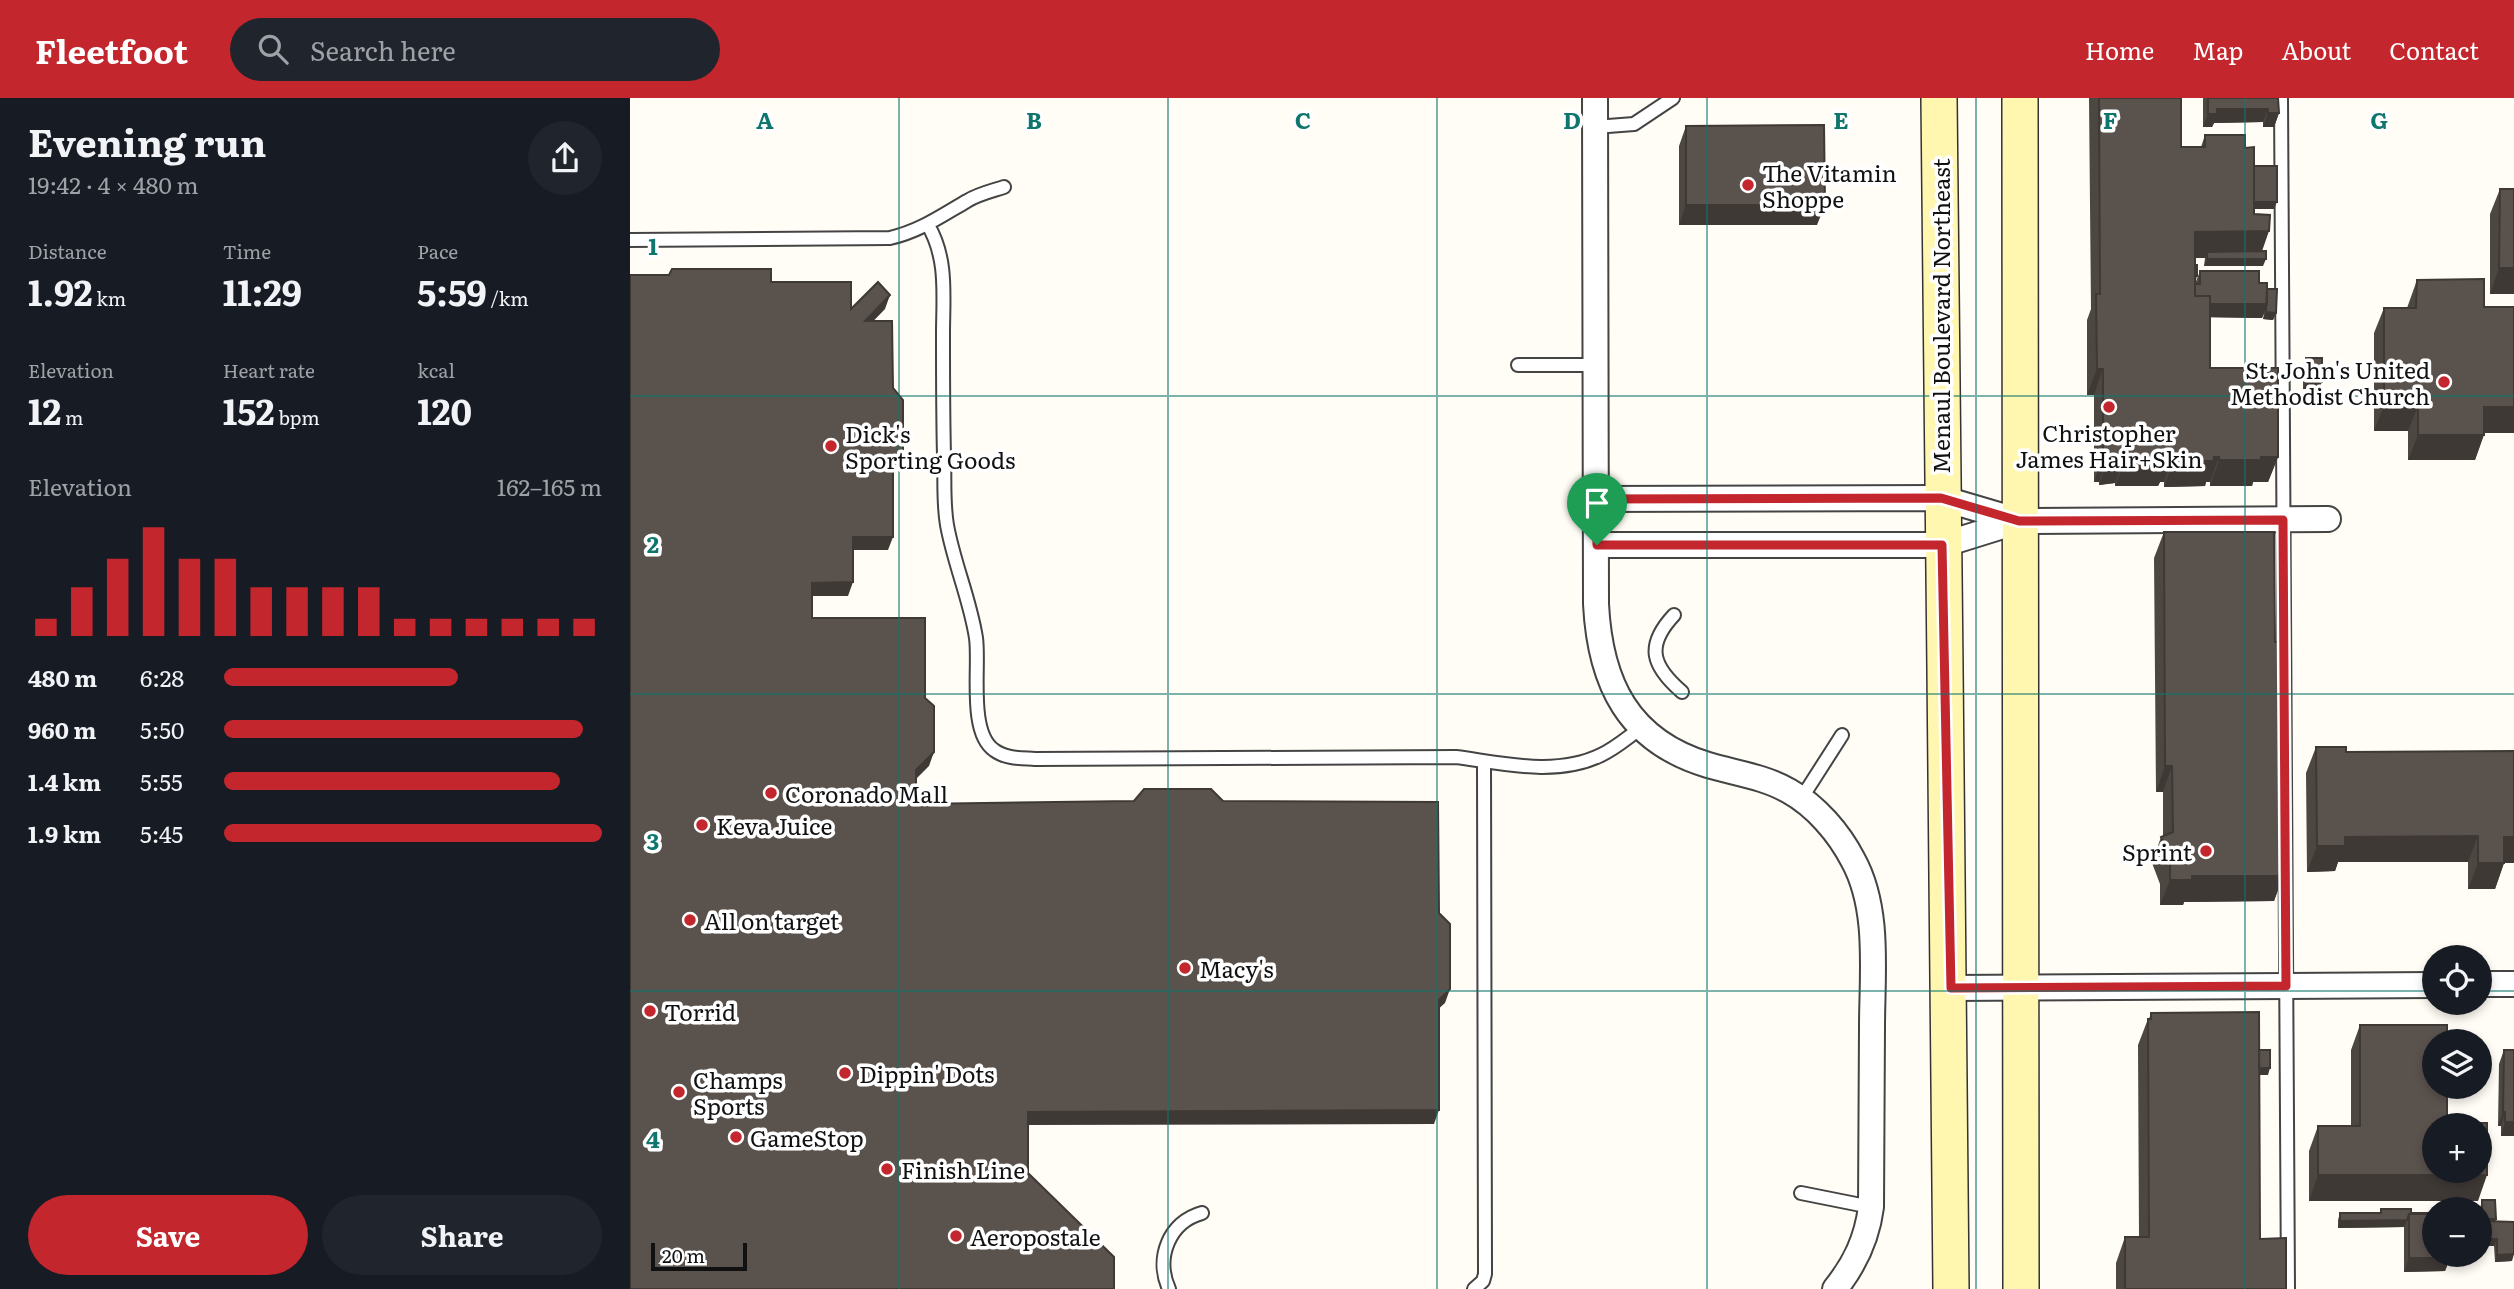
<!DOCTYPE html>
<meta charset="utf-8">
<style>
:root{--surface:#171b24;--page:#20242c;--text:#f1f3f6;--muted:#9ea1a6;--accent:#c4262e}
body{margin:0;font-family:Literata,serif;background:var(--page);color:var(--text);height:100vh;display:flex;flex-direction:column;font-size:26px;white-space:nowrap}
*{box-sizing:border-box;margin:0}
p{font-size:23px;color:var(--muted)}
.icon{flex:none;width:38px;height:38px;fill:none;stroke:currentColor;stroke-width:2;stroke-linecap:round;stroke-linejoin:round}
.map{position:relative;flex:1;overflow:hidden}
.side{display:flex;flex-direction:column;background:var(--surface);width:630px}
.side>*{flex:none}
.fabs{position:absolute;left:1792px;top:847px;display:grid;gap:14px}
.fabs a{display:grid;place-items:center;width:70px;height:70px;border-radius:50%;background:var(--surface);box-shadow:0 4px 10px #0003;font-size:35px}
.scale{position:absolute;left:21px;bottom:18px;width:96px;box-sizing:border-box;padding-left:7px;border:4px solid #111;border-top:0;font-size:19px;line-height:24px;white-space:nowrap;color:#111;-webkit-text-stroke:5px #fff;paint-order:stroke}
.pin{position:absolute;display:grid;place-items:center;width:60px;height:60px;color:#fff;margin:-72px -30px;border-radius:50% 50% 50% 0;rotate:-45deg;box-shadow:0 0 7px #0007}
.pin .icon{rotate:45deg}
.round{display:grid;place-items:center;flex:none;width:74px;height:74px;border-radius:37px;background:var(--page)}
.headline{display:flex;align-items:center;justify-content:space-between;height:119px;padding:0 28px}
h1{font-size:38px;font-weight:700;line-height:52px}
.metrics{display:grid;grid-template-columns:repeat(3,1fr);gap:10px;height:119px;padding:7px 28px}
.metrics div{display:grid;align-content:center}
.metrics b{font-size:35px;font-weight:700}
.metrics small{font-size:19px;font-weight:400}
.metrics p{font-size:19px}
.chart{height:196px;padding:14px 28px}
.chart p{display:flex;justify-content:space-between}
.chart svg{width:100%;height:126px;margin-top:7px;stroke:var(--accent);stroke-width:6}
.action{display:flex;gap:14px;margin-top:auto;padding:14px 28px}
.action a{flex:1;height:80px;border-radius:42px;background:var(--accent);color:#fff;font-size:28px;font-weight:700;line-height:80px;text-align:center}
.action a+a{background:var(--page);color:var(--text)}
ul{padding:0 28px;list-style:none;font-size:23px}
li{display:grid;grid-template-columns:112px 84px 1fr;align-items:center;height:52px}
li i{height:18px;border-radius:9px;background:var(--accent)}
header{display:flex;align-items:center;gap:42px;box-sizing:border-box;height:98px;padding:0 35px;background:var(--accent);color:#fff}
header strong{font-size:33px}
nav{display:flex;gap:38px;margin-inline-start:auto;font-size:24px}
.search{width:490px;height:63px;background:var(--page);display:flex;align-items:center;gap:18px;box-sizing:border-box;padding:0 24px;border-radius:38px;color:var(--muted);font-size:26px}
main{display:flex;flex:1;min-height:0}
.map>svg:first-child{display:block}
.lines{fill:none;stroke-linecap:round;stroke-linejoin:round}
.lane-casing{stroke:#444;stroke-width:16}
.street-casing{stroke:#444;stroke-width:28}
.secondary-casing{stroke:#333;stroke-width:38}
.lane{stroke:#fff;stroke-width:12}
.street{stroke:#fff;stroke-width:24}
.secondary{stroke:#fff6b0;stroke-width:35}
.wall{fill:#4d4742}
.shaded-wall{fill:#3f3936}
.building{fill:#5a524d;stroke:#3f3936;stroke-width:2;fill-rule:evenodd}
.route-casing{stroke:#fff;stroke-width:14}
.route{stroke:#c4262e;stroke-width:9}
.grid{fill:none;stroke:#0f766e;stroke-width:2;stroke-opacity:0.55}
.poi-dot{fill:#c4262e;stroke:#fff;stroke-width:2.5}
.labels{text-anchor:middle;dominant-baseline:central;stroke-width:7;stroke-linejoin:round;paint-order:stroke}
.poi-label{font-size:23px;fill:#111;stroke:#fff;text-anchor:start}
.street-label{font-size:23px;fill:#111;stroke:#fff}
.grid-label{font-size:23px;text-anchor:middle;font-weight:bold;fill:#0f766e;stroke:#fff;stroke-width:7;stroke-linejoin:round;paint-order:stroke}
</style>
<header>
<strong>Fleetfoot</strong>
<div class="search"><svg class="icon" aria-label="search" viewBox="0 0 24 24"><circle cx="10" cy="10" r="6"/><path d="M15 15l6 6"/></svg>Search here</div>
<nav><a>Home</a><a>Map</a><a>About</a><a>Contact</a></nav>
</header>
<main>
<section class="side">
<div class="headline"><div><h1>Evening run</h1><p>19:42 · 4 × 480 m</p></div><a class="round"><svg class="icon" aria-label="share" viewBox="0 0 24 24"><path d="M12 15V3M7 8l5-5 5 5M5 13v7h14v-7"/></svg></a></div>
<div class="metrics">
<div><p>Distance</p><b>1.92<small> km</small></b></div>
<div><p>Time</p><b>11:29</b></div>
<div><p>Pace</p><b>5:59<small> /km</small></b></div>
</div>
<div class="metrics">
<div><p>Elevation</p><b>12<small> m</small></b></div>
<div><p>Heart rate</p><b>152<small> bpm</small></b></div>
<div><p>kcal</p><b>120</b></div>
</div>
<div class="chart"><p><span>Elevation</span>162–165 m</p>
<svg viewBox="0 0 160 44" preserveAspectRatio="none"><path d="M5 44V38M15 44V27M25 44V17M35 44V6M45 44V17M55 44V17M65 44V27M75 44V27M85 44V27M95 44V27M105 44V38M115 44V38M125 44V38M135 44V38M145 44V38M155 44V38"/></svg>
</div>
<ul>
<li><b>480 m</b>6:28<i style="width:62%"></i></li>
<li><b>960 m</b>5:50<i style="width:95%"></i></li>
<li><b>1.4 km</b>5:55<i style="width:89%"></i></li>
<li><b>1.9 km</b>5:45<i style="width:100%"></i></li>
</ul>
<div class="action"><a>Save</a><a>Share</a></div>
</section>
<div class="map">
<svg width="1884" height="1191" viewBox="0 0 1884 1191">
<rect width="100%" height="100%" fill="#fffdf5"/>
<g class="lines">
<defs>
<path id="lane" d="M1651,0L1658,1191
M965,29L1004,26L1043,0
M298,127C318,161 313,198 313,236C313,276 313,317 314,358C315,381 313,404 317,427C324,466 340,501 346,540C350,568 338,634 364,652C376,661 391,660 405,661L826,659C872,665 926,679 971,657C986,650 998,639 1011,630
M0,142L260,140C290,133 311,118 337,103C348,96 362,93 374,89
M888,267H966
M1044,517C1015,548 1022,568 1052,594
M1171,701L1212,637
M1171,1095L1241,1109
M539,1191C525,1160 539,1124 572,1115
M844,1191L853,1183L855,1176L854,664"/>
<path id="street" d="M965,0L966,506C970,585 998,643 1078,667C1105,675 1135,679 1159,693C1186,708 1209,735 1223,762C1250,811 1242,875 1242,929C1242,989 1241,1049 1241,1109C1237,1141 1225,1166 1205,1191
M966,401L1311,400L1389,423L1698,421
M967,447H1312L1389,423
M1850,886H1884
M1321,890L1804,887"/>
<path id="secondary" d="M1309,0C1311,397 1320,794 1321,1191
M1390,0L1391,1191"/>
</defs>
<use href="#lane" class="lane-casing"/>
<use href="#street" class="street-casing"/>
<use href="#secondary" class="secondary-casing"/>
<use href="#lane" class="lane"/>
<use href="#street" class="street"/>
<use href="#secondary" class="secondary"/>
</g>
<path class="wall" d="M1459,0H1551V49H1571L1575,37L1615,50L1644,111H1624V116L1632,153L1633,168H1574L1575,160H1565V167L1567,178L1565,186L1570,173L1629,185L1637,191L1646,215L1643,222L1633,221L1634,216L1632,220L1580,219V270L1648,359L1638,384H1623L1622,388H1580V384H1576L1575,388L1534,389V384H1530L1528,388H1485V385L1469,387V384H1464V297H1457V222L1461,211Z
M1573,0H1648L1649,15L1644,29H1633V24L1584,25L1582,29H1573Z
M1056,28L1187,127H1049V48Z
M1870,91L1884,196H1860V116Z
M1787,182L1854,209L1884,335H1854L1845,362H1778V333H1744V235L1754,210H1777Z
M1676,260L1689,291H1673V267Z
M1534,434L1645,544L1653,778L1644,803L1554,804L1553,807H1530V786L1522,765L1531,739L1533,738V694H1526L1524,460Z
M1686,649L1716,654L1884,653L1874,765L1865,791H1838V764H1708L1705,773L1677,774L1676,675Z
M1521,915L1629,952L1638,977H1629L1630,1141L1656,1191H1486V1165L1495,1139H1509L1508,947L1518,921H1519Z
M1730,927L1817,1025L1848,1103H1679V1053L1688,1028H1721V952Z
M1874,952H1884V1038H1871V1028H1868L1869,966Z
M1852,1102L1866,1121L1865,1124L1882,1163L1865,1164L1864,1148H1852L1853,1128H1850V1111Z
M1751,1111L1781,1115L1820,1160L1815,1173L1774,1174V1129L1708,1130V1122L1710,1115H1750Z"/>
<path class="shaded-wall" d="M1587,11H1638L1633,24L1584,25L1582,29H1573L1578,16Z
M1638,15H1649L1644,29H1633Z
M1618,104H1647L1644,111H1615Z
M1056,107H1195L1187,127H1049Z
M1639,133L1630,159L1577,154L1575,160H1556L1565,134Z
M1577,161H1636L1633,168H1574Z
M1869,170H1884V196H1860Z
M260,197L255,211L230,237L235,223Z
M1561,205L1637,206L1632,220L1556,219Z
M1636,214L1646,215L1643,222L1633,221Z
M1467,271H1473L1464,297H1457Z
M1676,284H1692L1689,291H1673Z
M1754,308H1788L1778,333H1744Z
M1854,309H1884V335H1845Z
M1788,337H1854L1845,362H1778Z
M273,352L268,366L265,368L261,377L263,366L269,354Z
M1473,358H1478L1469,384H1464Z
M1495,359L1485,385L1469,387L1478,361Z
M1538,359H1543L1534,384H1530L1528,388H1485L1495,363Z
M1584,359H1589L1580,384H1576L1575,388L1534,389L1543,363Z
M1631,359H1648L1638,384H1623L1622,388H1580L1589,362Z
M223,439H263L258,452H218Z
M223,484L218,498H177L182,485Z
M304,654L299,668L281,686L286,672Z
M1535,668H1542L1533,694H1526Z
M1848,738L1838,764H1708L1705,773L1677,774L1687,748L1715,739Z
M1874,739H1884V765H1874L1865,791H1838L1848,765Z
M1562,778H1653L1644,803L1554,804L1553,807H1530L1540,782Z
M820,891L815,905L804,915L809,902Z
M1622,970H1640L1638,977H1619Z
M809,1012L804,1026L393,1027L398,1014Z
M1873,1014H1875L1871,1028H1868Z
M1875,1024H1884V1038H1871Z
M1688,1077H1857L1848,1103H1679Z
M1852,1121H1866L1863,1128L1855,1123L1853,1128H1850Z
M1777,1122L1774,1129L1708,1130L1710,1123Z
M1855,1141H1867L1864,1148H1852Z
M1884,1156L1882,1163L1865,1164L1867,1157Z
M1779,1160H1820L1815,1173L1774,1174Z"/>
<path class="building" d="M1469,0H1551V49H1575V37H1615V50L1624,49V116L1640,117L1639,133L1565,134V198H1580V270H1648V359H1631V362H1589V359H1584V363H1543V359H1538V363H1495V359L1478,361V358H1473V271H1467L1466,196H1470Z
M1578,0H1648L1649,15H1638V11H1587V16H1578Z
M1194,27L1195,107H1056V28Z
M1624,68H1647V104H1624Z
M1870,91H1884V170H1869Z
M1636,153V161H1577V154Z
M1565,167H1567V178H1565Z
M42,171H141V184H221V211L248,184L260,197L235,223H262L263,290L273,302V352L269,354L266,363L263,366V439H223V484L182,485V520H295V600L304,608V654L286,672V706L504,703L514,691H581L593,703L808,704L809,815L820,826V891L809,902V1012L398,1014V1075L484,1159V1191H0V177H39Z
M1570,173H1629V185H1637V206H1580V198H1565V186H1570Z
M1854,181V209H1884V309H1854V337H1788V308H1754V210H1786L1787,182Z
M1637,191H1647L1646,215L1636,214Z
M1676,260H1692V284H1676Z
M1534,434H1644L1645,544H1652L1653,778H1562V782H1540V760L1531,739L1543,734L1542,668H1535Z
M1686,649H1716V654L1884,653V739H1874V765H1848V738L1715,739V748H1687Z
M1629,914L1630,1141L1656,1140V1191H1495V1139H1519L1518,921H1521V915Z
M1730,927H1817V943H1804V989H1817V1025H1857V1077H1688V1028H1730ZM1804,1027H1850V1073H1804Z
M1629,952H1640V970H1629Z
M1874,952H1884V1024H1875V1014H1873Z
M1852,1102H1865L1866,1121H1852Z
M1751,1111H1781V1115H1804V1116H1779L1777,1122L1710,1123V1115H1751Z
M1779,1116H1804V1157H1820V1160H1779Z
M1855,1123L1884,1124V1156L1867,1157V1141H1855Z"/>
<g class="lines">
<defs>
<path id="route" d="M1311,400L1389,423L1653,422L1656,888L1321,890L1312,447H967L966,401Z"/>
</defs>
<use href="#route" class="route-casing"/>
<use href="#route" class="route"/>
</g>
<path class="grid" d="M269,0V1191M538,0V1191M807,0V1191M1077,0V1191M1346,0V1191M1615,0V1191M0,298H1884M0,596H1884M0,893H1804M1850,893H1884"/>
<g class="poi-dot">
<circle cx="1118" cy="87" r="7"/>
<circle cx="1814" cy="284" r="7"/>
<circle cx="1479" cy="309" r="7"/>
<circle cx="201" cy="348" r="7"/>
<circle cx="141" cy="695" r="7"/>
<circle cx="72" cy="727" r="7"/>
<circle cx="1576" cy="753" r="7"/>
<circle cx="60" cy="822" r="7"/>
<circle cx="555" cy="870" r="7"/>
<circle cx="20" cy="913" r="7"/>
<circle cx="215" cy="975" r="7"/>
<circle cx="49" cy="994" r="7"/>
<circle cx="106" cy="1039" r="7"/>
<circle cx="257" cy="1071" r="7"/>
<circle cx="326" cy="1138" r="7"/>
</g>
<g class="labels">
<g class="poi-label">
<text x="1132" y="74">The Vitamin<tspan x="1132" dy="26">Shoppe</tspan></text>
<text x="1800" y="271" text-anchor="end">St. John's United<tspan x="1800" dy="26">Methodist Church</tspan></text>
<text x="1479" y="334" text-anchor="middle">Christopher<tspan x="1479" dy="26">James Hair+Skin</tspan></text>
<text x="215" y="335">Dick's<tspan x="215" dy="26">Sporting Goods</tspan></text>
<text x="155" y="695">Coronado Mall</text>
<text x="86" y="727">Keva Juice</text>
<text x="1562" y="753" text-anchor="end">Sprint</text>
<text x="74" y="822">All on target</text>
<text x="569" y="870">Macy's</text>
<text x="34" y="913">Torrid</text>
<text x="229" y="975">Dippin' Dots</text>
<text x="63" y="981">Champs<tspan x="63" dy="26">Sports</tspan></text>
<text x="120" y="1039">GameStop</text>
<text x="271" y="1071">Finish Line</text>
<text x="340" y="1138">Aeropostale</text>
</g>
<g class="street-label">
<text transform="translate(1310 218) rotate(-90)">Menaul Boulevard Northeast</text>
</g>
</g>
<g class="grid-label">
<text x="135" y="31">A</text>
<text x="404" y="31">B</text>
<text x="673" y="31">C</text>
<text x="942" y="31">D</text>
<text x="1211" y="31">E</text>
<text x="1480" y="31">F</text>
<text x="1749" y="31">G</text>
<text x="23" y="157">1</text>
<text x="23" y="455">2</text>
<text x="23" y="752">3</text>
<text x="23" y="1050">4</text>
</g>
</svg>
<div class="fabs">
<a><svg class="icon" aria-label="locate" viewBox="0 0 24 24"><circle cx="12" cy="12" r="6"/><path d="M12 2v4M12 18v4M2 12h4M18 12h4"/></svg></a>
<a><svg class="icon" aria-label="layers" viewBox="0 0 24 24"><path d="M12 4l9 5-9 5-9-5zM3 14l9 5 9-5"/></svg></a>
<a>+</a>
<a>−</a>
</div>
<div class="scale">20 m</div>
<div class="pin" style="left:967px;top:447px;background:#1e9e55"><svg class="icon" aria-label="arrive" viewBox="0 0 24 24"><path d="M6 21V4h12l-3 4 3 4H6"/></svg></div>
</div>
</main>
